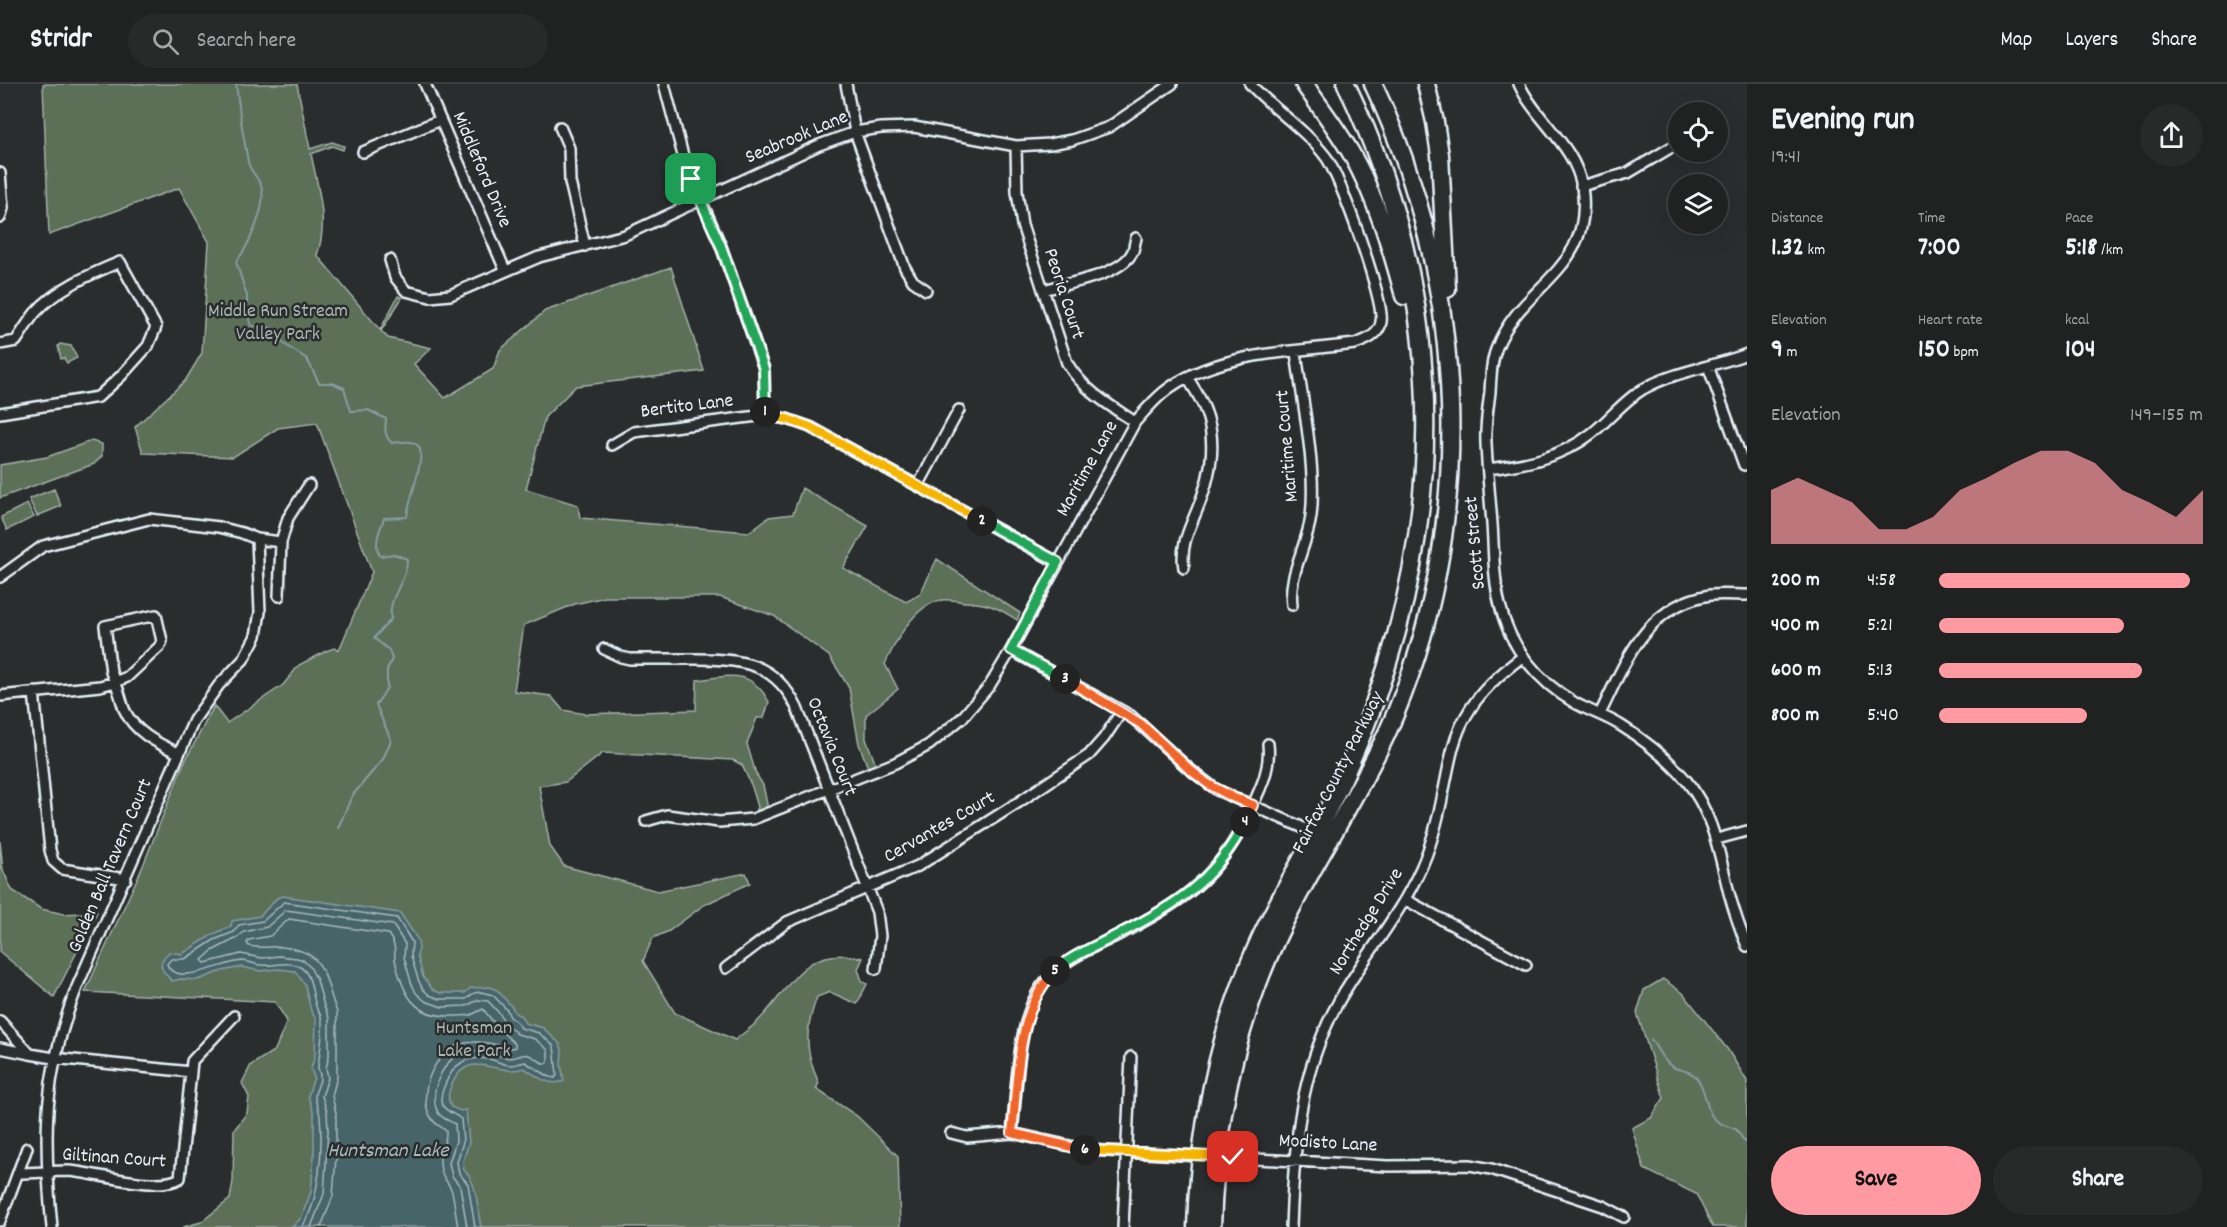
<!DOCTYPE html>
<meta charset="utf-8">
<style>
:root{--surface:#202222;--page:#282a2a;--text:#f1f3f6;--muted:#a2a4a5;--line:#3d3f40;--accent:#ff9aa2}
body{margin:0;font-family:Dekko,sans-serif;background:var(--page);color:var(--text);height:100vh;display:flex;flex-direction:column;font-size:22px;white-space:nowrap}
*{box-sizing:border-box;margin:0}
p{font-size:20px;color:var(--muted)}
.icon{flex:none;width:33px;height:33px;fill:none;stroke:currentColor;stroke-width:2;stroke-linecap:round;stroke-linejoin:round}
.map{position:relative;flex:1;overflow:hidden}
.drawer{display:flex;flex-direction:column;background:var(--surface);width:480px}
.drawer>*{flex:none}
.controls{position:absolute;left:1668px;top:18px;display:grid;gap:12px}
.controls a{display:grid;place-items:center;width:60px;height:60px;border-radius:50%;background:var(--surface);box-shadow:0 6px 24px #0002,0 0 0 2px var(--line);font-size:30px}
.pin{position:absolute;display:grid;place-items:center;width:51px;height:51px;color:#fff;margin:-26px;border-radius:12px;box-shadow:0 3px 9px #0006}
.km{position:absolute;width:30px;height:30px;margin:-15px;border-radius:50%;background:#222;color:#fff;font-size:16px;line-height:30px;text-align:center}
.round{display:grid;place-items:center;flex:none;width:63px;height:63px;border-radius:32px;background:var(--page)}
.summary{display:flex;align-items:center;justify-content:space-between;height:102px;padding:0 24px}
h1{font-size:33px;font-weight:700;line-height:45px}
.metrics{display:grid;grid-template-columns:repeat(3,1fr);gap:9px;height:102px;padding:6px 24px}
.metrics div{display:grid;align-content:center}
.metrics b{font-size:26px;font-weight:700}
.metrics small{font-size:16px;font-weight:400}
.metrics p{font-size:16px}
.chart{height:168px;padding:12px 24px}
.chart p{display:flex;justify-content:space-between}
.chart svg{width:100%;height:108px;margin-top:6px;fill:var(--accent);opacity:.7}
.primary-button{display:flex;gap:12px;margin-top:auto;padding:12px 24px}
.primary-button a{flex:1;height:69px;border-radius:36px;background:var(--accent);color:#111;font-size:24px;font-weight:700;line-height:69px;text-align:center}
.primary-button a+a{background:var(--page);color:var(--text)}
ul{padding:0 24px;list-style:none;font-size:20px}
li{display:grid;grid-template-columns:96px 72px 1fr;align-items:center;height:45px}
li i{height:15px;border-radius:8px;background:var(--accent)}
header{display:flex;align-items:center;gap:36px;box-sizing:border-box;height:84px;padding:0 30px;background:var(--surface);border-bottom:2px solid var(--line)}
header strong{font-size:28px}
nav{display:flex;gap:33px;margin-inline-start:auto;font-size:21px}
.search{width:420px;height:54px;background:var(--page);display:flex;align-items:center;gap:15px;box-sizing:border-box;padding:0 21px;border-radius:33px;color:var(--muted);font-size:22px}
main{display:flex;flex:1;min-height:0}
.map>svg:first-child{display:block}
.green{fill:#5b6f59;stroke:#a2b0a8;stroke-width:1.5}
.water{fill:#476569;stroke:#879da2;stroke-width:1.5}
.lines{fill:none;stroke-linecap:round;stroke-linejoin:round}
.shore{stroke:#a8b9bf;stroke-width:1.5}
.stream{stroke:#879da2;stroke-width:2}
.street-casing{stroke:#e8f1f8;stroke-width:14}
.highway-casing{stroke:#e8f1f8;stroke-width:21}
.street{stroke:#2a2d2e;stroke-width:9}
.highway{stroke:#2a2d2e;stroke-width:16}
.split-1-casing{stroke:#fff;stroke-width:12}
.split-2-casing{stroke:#fff;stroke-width:12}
.split-3-casing{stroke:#fff;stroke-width:12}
.split-4-casing{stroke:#fff;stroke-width:12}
.split-5-casing{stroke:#fff;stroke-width:12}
.split-6-casing{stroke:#fff;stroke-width:12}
.split-7-casing{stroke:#fff;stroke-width:12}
.split-1{stroke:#22a559;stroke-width:8}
.split-2{stroke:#f5b400;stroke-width:8}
.split-3{stroke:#22a559;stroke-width:8}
.split-4{stroke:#f0652b;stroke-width:8}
.split-5{stroke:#22a559;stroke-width:8}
.split-6{stroke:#f0652b;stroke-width:8}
.split-7{stroke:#f5b400;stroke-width:8}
.labels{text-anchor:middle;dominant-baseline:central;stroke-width:5;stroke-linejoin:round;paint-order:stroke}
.street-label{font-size:20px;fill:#e8f1f8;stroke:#2a2d2e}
.park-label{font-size:20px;fill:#a9b6b0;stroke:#2a2d2e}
.water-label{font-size:21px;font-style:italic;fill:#a8b9bf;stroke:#2a2d2e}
</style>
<header>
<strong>Stridr</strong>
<div class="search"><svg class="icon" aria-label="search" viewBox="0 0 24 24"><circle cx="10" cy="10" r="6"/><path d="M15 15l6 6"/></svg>Search here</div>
<nav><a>Map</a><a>Layers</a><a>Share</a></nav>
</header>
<main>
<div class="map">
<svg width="1747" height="1143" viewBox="0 0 1747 1143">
<rect width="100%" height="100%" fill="#2a2d2e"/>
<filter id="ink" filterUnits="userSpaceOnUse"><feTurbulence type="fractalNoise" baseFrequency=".0167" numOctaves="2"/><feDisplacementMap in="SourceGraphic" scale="12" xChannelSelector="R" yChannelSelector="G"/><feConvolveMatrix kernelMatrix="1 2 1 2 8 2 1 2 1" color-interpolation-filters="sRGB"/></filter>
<g filter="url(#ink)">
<path class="green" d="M43,0H297L310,65L332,58L344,62L343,66L332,62L311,70C318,104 329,138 317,171L380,246L398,212L402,214L381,247L388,254L431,264L414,280L445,314L493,285L500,266L545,227L671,183L704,287L576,302L545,333L526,405L578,421L580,434L749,448L769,433L793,430L802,404L868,442L843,484L906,518L920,510L937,475L1020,529L1017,536C998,523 987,519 965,518C958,517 949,515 942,516C914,520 895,559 885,580L898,605L866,631V655L878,686L870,689L859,660L849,604L840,589L829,572L774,532L720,513H605L575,520L524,541L514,607L551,612L563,626L585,630L696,626L697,596C730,592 751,584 769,618L764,634H757L747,660L756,690L763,701L767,720V730L753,735L758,723L752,703L742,681L733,676L603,669L566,698L539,702L550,762L564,782L658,807L746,789L750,799L704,821L669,847L653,854L643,877L675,929L735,956C743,949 753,943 760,935C794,899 805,860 863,874L858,885L862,897L867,900L857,920L830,908L817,913C805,946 804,967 819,999L816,1005L857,1032L898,1072L900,1143H183L201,1138L230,1115L233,1097L234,1046L247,1029L249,1013L242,999L251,981L275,966L287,937L275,918L85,908L142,784L183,681L214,622L227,639L283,601L299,581L326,567L334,564L339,566L372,488L317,339L278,344L233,373L143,369L135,343L185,297L202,269L209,158L179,104L49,151Z
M60,260L71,262L77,274L67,279L64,274L61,275L58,262Z
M91,357L102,360V372L94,380L0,414V381L47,373Z
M54,405L61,422L37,432L29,415Z
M27,420L34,433L7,446L1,433Z
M0,757L3,786L12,806L41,825L64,830L97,828L54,913L0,868Z
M1663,895L1683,909L1728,966L1747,997V1143H1713L1696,1110L1644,1085L1632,1044L1651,1034L1664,1014L1637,929L1644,906Z"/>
<path class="water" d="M283,812L400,829L418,856L419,865L417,871L423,893L433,906L441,909H465L471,904L490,903L497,906L512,923L515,929L521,932L525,939L543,944L559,959L562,965L561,981L564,997C548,1003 537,992 524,984C496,994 470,962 452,1000C448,1009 447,1014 451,1023L461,1027L466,1026L469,1059L463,1077L464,1086C478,1098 477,1126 481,1143H292L301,1134L311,1108L314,1072V1030L308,1012L314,993L311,985L315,971L316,935L311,927L305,901L295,887L278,885L260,887L242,883L222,887L198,896L180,895L172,897C161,886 156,880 169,868L182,870L212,851L231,842L232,837L260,832L277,814Z"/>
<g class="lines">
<path class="shore" d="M302,1143C320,1117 323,1063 320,1032C319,1024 314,1017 315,1010C316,1004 321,999 320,992C320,987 318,988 318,983C319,970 325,946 321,933C321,930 318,928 317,925C311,912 314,887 296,881C284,877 272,883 260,881C254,880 248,877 242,877C223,878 175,904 167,880L171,875H185L214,856L234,848L239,841L263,837L284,818L397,834L412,858L411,872L418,895L422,904L429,911L440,915H466L474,909L481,908L493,911L507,926L510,933L516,937L521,944L539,949L554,962L557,991L555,994L550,993L525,978C520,979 516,981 511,981C505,981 498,978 493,976C467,970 453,979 444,1003C435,1026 448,1025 461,1035L463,1058L457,1078L459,1089L468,1100L475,1143
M311,1143L324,1110L328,1047L327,1028L322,1012L328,994L326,984L329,972V934L324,922L317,896L310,883L303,876L297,874L279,872L262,874L241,870L205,879L202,876L212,867L237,854L244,848L267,843L286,826L393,841L405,860L404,873L411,898L416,909L425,917L442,923L466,922L478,916L488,917L500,930L504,938L517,950L535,955L548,966V978L545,980C540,978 534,973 529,971C522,969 517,974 510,974C493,972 479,962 460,970C441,978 427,1012 439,1030C443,1035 450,1037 455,1040L456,1057L449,1079L452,1092L460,1102L467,1143
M321,1143L333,1112L336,1074V1029L332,1012L337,993V928C323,894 328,867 282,863C269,862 264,865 249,862L247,859L249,856L270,852L289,835L388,850C399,866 392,864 396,880C404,912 415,933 452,932C458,932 465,932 471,931C475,929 479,927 483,925L498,944L515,960V963L512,964C494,960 474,954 456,962C432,973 416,1012 432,1035C436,1041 442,1043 446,1047C447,1059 439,1068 440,1079C441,1094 446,1094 451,1105C454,1111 456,1135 458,1143"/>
<path class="stream" d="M236,0C239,26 243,52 248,78C250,87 258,93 261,102C268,122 248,163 236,178L247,212V230L251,242L273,244L284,260L307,275L319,299H332L344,304L351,327L368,326L386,335C385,345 384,352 392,359C401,358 413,355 419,363C426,371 408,419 407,433L384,434C380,446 373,460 380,472L394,470L407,475C408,496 387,514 391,535L374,554L389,566L392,575L387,586V604L376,621L391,656L383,675L352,712L338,744
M1651,955C1658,965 1663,979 1675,984C1682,987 1690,986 1696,993C1714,1016 1697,1036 1736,1045L1747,1061"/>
<defs>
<path id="street" d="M425,0L505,186
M664,0L685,79L721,162L764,285L765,331
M846,0L855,48L905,184L913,197L926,206
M1519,0C1536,37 1575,61 1582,103C1595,187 1521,200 1497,263C1491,277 1491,293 1490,308C1488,325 1485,342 1486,359C1487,386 1490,413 1492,440C1494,467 1493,494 1500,521C1510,563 1537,597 1575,619C1589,627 1606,632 1620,641C1646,657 1667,674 1686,696C1713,729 1719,769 1729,809C1734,827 1740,845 1747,862
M560,43L569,64L570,98L585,162
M1016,62L1017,108L1022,141L1067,279C1083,306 1109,321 1135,338
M363,68L440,36
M0,89L3,124L0,134
M1581,102L1628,89L1670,64L1678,62
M390,176L395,193L406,207L430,213L450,211L539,173L625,151L819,61L855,48L881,44L914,43L1016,62L1050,60L1072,56L1109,43L1172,0
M1043,206C1067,199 1122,192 1133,167C1134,163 1135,158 1136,154
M0,260L16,257C22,248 28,238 35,229C57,204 91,190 120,178L156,243L148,262L121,292L98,313L0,329
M1708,282L1744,381
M612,361L634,348L765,331L787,335L810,343L1057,478
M1488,385C1526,380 1560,374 1591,350C1609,336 1623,317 1643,305C1675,287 1713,283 1747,270
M918,402L959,326
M1184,484C1180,462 1189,446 1197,426C1210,395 1218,358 1205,326C1201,314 1193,303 1187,293
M0,493L43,462L149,435L219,443L242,449L257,455L281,458
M279,512L281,458L288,434L309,401
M1292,521C1288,490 1307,463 1311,432C1317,384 1302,317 1296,268
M156,531L162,557L160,562L127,593L115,598L111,588L105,542Z
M604,565L621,573L630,575C652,575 674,575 695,575C741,575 775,578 797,624L877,828L880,852L876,885
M1011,566L1131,632L1188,684L1217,706L1315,749
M34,608L50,766L53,777L62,785L126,795
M0,612L100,602L115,598C119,606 121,616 124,625C134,648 157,659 178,669
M1600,630C1625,579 1645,521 1710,511C1722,510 1735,511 1747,511
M646,737L667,731L719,738L753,735L895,679L929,661L962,634L990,601L1011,566L1135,338C1144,328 1153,317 1164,308C1213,268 1294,268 1355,260C1367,256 1379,251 1381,238C1385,217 1340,92 1326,73C1305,45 1274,26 1250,0
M1717,755L1747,747
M1406,816L1526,881
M726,884L787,838L918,782L1019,718L1089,671L1104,654L1122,627
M0,937L30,970L54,974L191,988L192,977L234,932
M0,964L30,970
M951,1049L967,1053L1012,1049L1088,1066L1388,1082L1470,1081L1491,1085L1603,1122L1624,1133
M1012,1049C1017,1006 1017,938 1041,903C1059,877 1088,866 1116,852C1178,821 1219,795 1249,729C1260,706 1271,685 1268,660
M18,1089C35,1089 52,1087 69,1087C96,1089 158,1108 180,1094L191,988
M0,1137L27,1064
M52,1143C43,1052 43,990 77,903L194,636L219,601L243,576L256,552L260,528L257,455
M1123,1143L1131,973
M1291,1143C1294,1062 1299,987 1340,915C1366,870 1400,831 1421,784C1432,760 1438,735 1443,710C1449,683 1452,656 1466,632C1480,607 1500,590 1522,573"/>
<path id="highway" d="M1304,0C1320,23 1337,45 1351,69C1376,113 1391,163 1404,212
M1426,0L1435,38L1440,71L1447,205
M1196,1143C1199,1044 1218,947 1259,857C1286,799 1321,745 1347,686C1449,460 1454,225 1346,0
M1212,1143C1215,1036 1238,931 1286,835C1318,772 1357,713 1387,649C1479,446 1468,200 1373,0"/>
</defs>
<use href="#street" class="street-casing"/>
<use href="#highway" class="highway-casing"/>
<use href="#street" class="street"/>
<use href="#highway" class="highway"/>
</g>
</g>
<g class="lines" filter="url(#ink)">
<defs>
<path id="split-1" d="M691,95L721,162L764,285L765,328"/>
<path id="split-2" d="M765,328V331L787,335L810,343L982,437"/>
<path id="split-3" d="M982,437L1058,478L1011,566L1065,595"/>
<path id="split-4" d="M1065,595L1141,640L1188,684L1208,700L1234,714L1253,721L1245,738"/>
<path id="split-5" d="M1055,887C1072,871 1095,863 1115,852C1173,823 1214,799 1245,738"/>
<path id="split-6" d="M1055,887C1016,925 1018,997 1012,1049L1085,1066"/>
<path id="split-7" d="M1085,1066L1233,1073"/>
</defs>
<use href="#split-1" class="split-1-casing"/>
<use href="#split-2" class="split-2-casing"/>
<use href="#split-3" class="split-3-casing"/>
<use href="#split-4" class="split-4-casing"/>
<use href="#split-5" class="split-5-casing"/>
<use href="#split-6" class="split-6-casing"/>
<use href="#split-7" class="split-7-casing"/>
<use href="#split-1" class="split-1"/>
<use href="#split-2" class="split-2"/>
<use href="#split-3" class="split-3"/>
<use href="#split-4" class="split-4"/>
<use href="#split-5" class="split-5"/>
<use href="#split-6" class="split-6"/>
<use href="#split-7" class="split-7"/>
</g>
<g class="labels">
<g class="street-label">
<text transform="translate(797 54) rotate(-23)">Seabrook Lane</text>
<text transform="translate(481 86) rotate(67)">Middleford Drive</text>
<text transform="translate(1063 210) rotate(72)">Peoria Court</text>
<text transform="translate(687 323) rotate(-7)">Bertito Lane</text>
<text transform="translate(1288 362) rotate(-95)">Maritime Court</text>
<text transform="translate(1088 385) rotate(-61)">Maritime Lane</text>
<text transform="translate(1476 459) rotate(-95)">Scott Street</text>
<text transform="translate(831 663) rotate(68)">Octavia Court</text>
<text transform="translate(1339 689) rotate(-63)">Fairfax County Parkway</text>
<text transform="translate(940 744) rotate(-30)">Cervantes Court</text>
<text transform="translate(111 782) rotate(-67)">Golden Ball Tavern Court</text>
<text transform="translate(1367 838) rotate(-58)">Northedge Drive</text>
<text transform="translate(1328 1060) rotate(3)">Modisto Lane</text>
<text transform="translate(114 1075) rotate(4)">Giltinan Court</text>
</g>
<g class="park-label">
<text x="278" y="228">Middle Run Stream<tspan x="278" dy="23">Valley Park</tspan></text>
<text x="474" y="945">Huntsman<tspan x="474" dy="23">Lake Park</tspan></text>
</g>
<g class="water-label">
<text x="388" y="1068">Huntsman Lake</text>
</g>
</g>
</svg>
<div class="controls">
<a><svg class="icon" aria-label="locate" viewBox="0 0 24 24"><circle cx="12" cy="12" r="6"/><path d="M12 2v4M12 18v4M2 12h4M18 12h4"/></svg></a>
<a><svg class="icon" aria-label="layers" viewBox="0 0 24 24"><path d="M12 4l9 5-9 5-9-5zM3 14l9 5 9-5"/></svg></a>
</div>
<div class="pin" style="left:691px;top:95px;background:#1e9e55"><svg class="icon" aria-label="arrive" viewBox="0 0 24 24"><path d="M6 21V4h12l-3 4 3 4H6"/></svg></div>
<div class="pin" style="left:1233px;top:1073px;background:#d93025"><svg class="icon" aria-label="check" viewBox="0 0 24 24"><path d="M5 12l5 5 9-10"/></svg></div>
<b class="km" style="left:765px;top:328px">1</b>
<b class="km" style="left:982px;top:437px">2</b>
<b class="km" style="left:1065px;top:595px">3</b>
<b class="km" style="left:1245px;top:738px">4</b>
<b class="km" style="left:1055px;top:887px">5</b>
<b class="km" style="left:1085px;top:1066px">6</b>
</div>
<section class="drawer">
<div class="summary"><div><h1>Evening run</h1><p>19:41</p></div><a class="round"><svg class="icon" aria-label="share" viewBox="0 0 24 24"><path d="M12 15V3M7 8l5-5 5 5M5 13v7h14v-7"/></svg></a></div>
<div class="metrics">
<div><p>Distance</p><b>1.32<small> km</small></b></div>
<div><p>Time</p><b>7:00</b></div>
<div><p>Pace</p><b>5:18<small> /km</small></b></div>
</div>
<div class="metrics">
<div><p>Elevation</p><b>9<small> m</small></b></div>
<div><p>Heart rate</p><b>150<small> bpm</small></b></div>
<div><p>kcal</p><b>104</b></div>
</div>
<div class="chart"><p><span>Elevation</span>149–155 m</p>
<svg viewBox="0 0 160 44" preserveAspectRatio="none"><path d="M0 44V22L10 17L20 22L30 27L40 38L50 38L60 33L70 22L80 17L90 11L100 6L110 6L120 11L130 22L140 27L150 33L160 22V44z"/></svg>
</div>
<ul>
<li><b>200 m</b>4:58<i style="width:95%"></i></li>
<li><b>400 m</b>5:21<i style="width:70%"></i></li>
<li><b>600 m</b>5:13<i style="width:77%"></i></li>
<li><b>800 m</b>5:40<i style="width:56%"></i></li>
</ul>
<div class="primary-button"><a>Save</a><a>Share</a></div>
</section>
</main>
